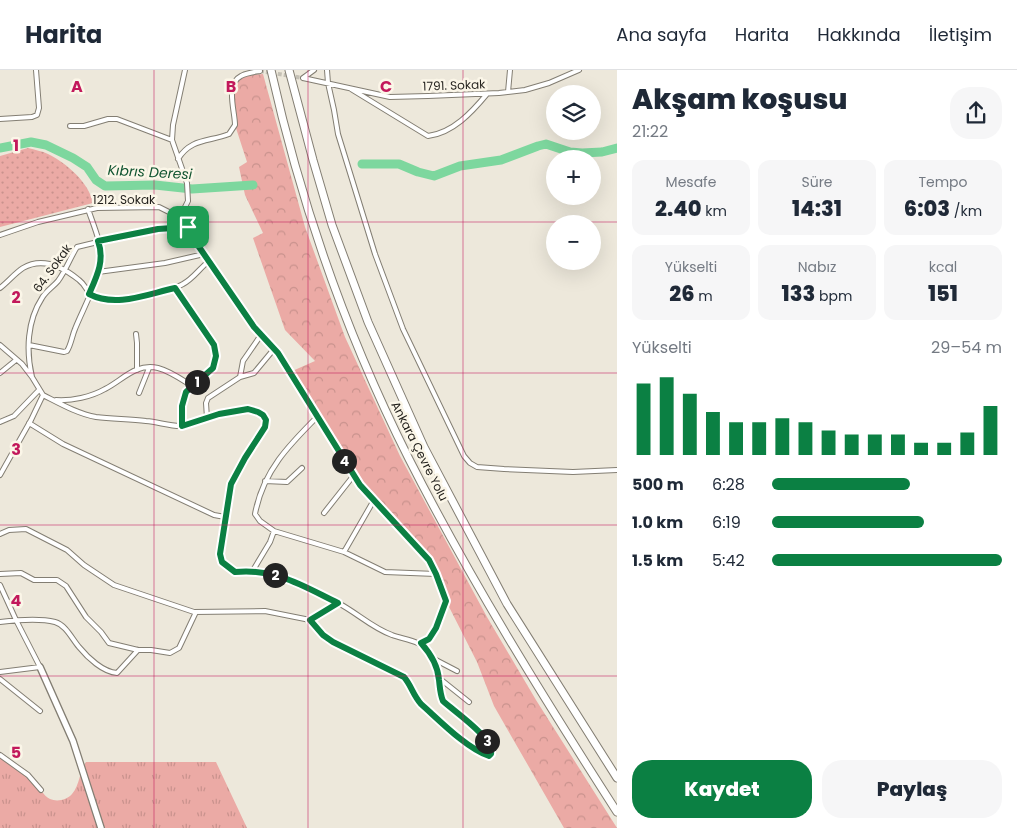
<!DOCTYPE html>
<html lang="tr">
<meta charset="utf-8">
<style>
:root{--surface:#fff;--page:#f6f6f7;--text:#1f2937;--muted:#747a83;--line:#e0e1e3;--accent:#0b8043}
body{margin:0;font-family:Poppins,sans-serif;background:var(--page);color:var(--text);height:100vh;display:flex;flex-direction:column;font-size:19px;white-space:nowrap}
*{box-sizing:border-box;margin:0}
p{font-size:16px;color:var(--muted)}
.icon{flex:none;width:28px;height:28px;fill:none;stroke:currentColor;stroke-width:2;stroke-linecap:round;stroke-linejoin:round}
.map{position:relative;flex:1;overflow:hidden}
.sheet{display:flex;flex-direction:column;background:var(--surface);width:400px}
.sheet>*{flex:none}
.buttons{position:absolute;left:546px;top:15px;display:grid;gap:10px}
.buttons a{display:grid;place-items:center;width:55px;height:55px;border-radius:50%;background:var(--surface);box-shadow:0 5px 20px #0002;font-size:25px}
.pin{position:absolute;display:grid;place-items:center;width:42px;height:42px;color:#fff;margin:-21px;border-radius:10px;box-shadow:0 2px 8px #0006}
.km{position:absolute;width:25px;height:25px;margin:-12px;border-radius:50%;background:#222;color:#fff;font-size:14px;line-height:25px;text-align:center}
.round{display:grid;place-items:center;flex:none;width:52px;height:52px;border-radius:20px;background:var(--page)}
.summary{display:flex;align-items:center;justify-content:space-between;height:85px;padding:0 15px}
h1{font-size:28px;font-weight:800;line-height:38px}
.metrics{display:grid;grid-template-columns:repeat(3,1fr);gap:8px;height:85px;padding:5px 15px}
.metrics div{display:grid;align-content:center;border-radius:12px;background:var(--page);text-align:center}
.metrics b{font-size:21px;font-weight:800}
.metrics small{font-size:14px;font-weight:400}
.metrics p{font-size:14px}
.chart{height:140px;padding:10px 15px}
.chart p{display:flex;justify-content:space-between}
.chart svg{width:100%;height:90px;margin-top:5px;stroke:var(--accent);stroke-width:6}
.cta{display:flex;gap:10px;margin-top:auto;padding:10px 15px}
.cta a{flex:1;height:58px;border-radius:20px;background:var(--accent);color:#fff;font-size:20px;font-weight:800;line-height:58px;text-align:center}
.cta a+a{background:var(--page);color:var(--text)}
ul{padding:0 15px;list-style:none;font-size:16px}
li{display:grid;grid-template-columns:80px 60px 1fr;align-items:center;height:38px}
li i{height:12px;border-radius:6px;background:var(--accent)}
header{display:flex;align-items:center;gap:30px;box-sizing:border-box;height:70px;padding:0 25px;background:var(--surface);border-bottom:1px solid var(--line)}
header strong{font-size:24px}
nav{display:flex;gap:28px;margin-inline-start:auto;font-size:18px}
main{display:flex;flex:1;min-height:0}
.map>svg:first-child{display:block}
.grass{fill:url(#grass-tufts)}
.forest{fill:url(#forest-crowns)}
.park{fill:url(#park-dots)}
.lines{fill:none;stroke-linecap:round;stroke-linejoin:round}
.river{stroke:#7dd79e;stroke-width:9}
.street-tunnel{stroke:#c4c0b5;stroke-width:4;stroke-dasharray:4 2;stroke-linecap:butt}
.street-casing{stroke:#837e73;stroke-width:6}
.secondary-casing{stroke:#837e73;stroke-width:8}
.highway-casing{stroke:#837e73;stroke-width:9}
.street{stroke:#fff;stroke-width:4}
.secondary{stroke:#fff;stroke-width:5.5}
.highway{stroke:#fff;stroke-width:7}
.route-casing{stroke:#fff;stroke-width:10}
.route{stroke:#0b8043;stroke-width:6}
.grid{fill:none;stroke:#c2185b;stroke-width:1;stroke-opacity:0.55}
.labels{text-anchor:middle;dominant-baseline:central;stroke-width:5;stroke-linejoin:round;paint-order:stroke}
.street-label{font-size:12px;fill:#211f1b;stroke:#fbf6e8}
.water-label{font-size:14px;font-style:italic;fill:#105430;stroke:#fbf6e8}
.grid-label{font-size:16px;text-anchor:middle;font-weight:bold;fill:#c2185b;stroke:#fbf6e8;stroke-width:5;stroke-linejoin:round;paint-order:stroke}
</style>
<header>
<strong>Harita</strong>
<nav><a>Ana sayfa</a><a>Harita</a><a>Hakkında</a><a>İletişim</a></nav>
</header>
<main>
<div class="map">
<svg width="617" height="758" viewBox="0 0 617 758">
<defs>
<pattern id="grass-tufts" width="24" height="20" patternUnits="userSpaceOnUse" patternTransform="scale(1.25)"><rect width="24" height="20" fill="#ebaaa5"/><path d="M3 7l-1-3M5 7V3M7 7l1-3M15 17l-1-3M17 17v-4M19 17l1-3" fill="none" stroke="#c9928d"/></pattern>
<pattern id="forest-crowns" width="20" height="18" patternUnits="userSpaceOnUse" patternTransform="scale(1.25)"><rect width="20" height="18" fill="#ebaaa5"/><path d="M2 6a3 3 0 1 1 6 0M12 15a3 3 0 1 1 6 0" fill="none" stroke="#c9928d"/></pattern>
<pattern id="park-dots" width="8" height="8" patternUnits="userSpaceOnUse" patternTransform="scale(1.25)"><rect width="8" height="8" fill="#ebaaa5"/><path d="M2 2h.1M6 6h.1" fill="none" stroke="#c9928d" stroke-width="1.8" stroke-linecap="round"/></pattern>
</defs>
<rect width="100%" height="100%" fill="#ede8db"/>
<path class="grass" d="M0,685C11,694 24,702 34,712C40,717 43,726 50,729C57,732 67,730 72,724C80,715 79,702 86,692H216L247,758H0Z"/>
<path class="forest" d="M263,4L305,157L345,267L400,386L487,547L536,630L617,758H564L494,636L477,592L446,531L436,504L402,461L360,415L290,302L315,291L285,260L253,168L263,163L245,125L239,97L247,92L235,55L233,17L241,6Z"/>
<path class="park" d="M28,78C35,80 42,81 48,84C66,93 89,112 93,133L0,157V86Z"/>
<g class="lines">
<path class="river" d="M0,78L31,72L46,75L73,88L87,97L96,110L105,116L155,115L192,119L253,115
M362,94H399L418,102L434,106L460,96L501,90L538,76L546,74L570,82L582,83L602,82L617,78"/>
<path class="street-tunnel" d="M260,1L303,8"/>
<defs>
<path id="street" d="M327,0L328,13L334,40L338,64L375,184L403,259L464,386L470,393L477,397L504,399L573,402L617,400
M303,8L390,27L428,26L499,23L525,20L549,13L579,0
M303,8L314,0
M351,19L428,66C453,63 472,42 487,24
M508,22L510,0
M0,49L32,47L37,45L39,38L36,0
M70,56H84L108,49H117L172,70
M178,89C191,68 209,72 229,64L235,55C235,41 225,14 241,6C246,3 254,2 260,1
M173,144L184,139L188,131L187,113L172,70L173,55L185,0
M0,165L38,152L97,138L159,137L173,144L186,153L197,174L255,257L278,283L360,415L429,490L439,508L446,531L436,558L429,569L421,573
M98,202L165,193L204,184
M0,218C8,212 15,203 23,198C42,187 63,197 79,210C87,216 87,225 97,228C102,230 108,231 113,231C124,232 173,220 183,214C193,209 200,198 209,191
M175,218L214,275L216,286L213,298L186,322L182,336V356
M136,264L137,273V300
M0,275L22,294L32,307L43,325
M29,275L64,282L67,281C71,275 72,266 75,259C82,241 101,206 102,187C102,175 92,151 88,139
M0,303L16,290
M32,307C26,281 27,251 42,228C46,221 53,217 58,211C66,200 70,188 77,177L131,164L188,157
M240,307L254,303L274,279
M139,323L149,298
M56,330C72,331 91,327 105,319C123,310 135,293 158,298C170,301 181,309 192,316
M318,346C289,375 263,401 255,444L260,451L274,461L344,482L385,502L436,504
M207,348L206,333L208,328L240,307L243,291L261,265
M0,352L14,346L39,320
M29,353L63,374L214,445L225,447
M0,405L31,350L43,325C59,333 78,344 96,347C113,349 130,349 146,351C158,352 169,356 180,356C201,354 254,324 266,350L265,357L245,388L231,415L220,484L222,492L235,502C276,498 302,516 338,533
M265,411L287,412L302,398
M324,443L354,405
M0,464L9,460L26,459L67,480L84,495L114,515L194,542L265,541L310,550L338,533C356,542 372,558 392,565C405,570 421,570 429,583C439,598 438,615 443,631C455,642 494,668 491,684L489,686C472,681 426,642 415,628C410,621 409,613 404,607L333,572L323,565L310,550
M344,482L374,430
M252,502L270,472L274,461
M0,504L21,503L34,510H57L66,516L86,547L101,562L109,573L138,580H151L170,583L179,578L196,542
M0,515L16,550L40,597L0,602
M0,552C16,550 40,548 55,552C66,555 72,569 79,577C88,588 103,602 117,603L138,580
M432,588L457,601
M439,608L469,632
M0,609L40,641
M0,685L28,705L41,720"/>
<path id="secondary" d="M40,597L73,671L101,758"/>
<path id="highway" d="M271,0C301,134 347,266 409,389C471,511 543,627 617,742
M289,0L313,90L332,155L368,252L424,377L507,534L617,708"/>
</defs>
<use href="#street" class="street-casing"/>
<use href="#secondary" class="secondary-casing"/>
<use href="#highway" class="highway-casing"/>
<use href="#street" class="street"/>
<use href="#secondary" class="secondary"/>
<use href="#highway" class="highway"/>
</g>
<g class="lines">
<defs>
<path id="route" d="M188,157L197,174L254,257L278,283L360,415L429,490L436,504L446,531L436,558L429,569L421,573C430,583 438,596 439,610C440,618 440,624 443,631C455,642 494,668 491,684L489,686C467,679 438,649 421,634C413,625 411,615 404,607L333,572L323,565L310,550L338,533C303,516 276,498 235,502L222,492L220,484L231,414L245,388L265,357L266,350L263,345L258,342L248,339L219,344L182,356V336L186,322L213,298L216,286L214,275L175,218C147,224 116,238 89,224C97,206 105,190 98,171L158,159Z"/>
</defs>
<use href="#route" class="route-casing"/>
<use href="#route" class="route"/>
</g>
<path class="grid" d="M154,0V758M308,0V758M463,0V758M0,152H617M0,303H617M0,455H617M0,606H617"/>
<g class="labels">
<g class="street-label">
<text transform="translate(454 15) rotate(-2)">1791. Sokak</text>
<text x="124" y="129">1212. Sokak</text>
<text transform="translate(52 198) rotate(-54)">64. Sokak</text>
<text transform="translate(420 381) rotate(63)">Ankara Çevre Yolu</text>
</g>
<g class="water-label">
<text transform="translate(150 102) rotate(3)">Kıbrıs Deresi</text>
</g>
</g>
<g class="grid-label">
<text x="77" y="22">A</text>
<text x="231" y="22">B</text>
<text x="386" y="22">C</text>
<text x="16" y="81">1</text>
<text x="16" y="233">2</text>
<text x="16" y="385">3</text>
<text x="16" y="536">4</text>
<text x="16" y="688">5</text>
</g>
</svg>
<div class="buttons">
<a><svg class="icon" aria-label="layers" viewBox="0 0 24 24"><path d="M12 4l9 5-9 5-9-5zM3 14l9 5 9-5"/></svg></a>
<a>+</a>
<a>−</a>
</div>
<div class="pin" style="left:188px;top:157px;background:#1e9e55"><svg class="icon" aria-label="arrive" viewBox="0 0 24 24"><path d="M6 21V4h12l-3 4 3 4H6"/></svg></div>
<b class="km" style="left:197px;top:312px">1</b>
<b class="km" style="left:275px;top:505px">2</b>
<b class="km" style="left:487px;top:671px">3</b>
<b class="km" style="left:344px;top:391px">4</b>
</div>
<section class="sheet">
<div class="summary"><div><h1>Akşam koşusu</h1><p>21:22</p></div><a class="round"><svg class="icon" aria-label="share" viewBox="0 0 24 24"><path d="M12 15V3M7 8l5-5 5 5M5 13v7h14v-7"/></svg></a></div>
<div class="metrics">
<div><p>Mesafe</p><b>2.40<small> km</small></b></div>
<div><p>Süre</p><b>14:31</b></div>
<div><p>Tempo</p><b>6:03<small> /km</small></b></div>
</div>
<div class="metrics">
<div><p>Yükselti</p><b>26<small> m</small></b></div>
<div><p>Nabız</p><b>133<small> bpm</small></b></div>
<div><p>kcal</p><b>151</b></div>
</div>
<div class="chart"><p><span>Yükselti</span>29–54 m</p>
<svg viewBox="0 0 160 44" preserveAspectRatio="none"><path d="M5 44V9M15 44V6M25 44V14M35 44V23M45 44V28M55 44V28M65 44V26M75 44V28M85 44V32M95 44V34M105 44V34M115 44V34M125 44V38M135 44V38M145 44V33M155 44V20"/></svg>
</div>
<ul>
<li><b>500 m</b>6:28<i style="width:60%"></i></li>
<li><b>1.0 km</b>6:19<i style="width:66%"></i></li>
<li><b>1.5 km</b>5:42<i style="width:100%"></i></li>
</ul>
<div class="cta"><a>Kaydet</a><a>Paylaş</a></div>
</section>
</main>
